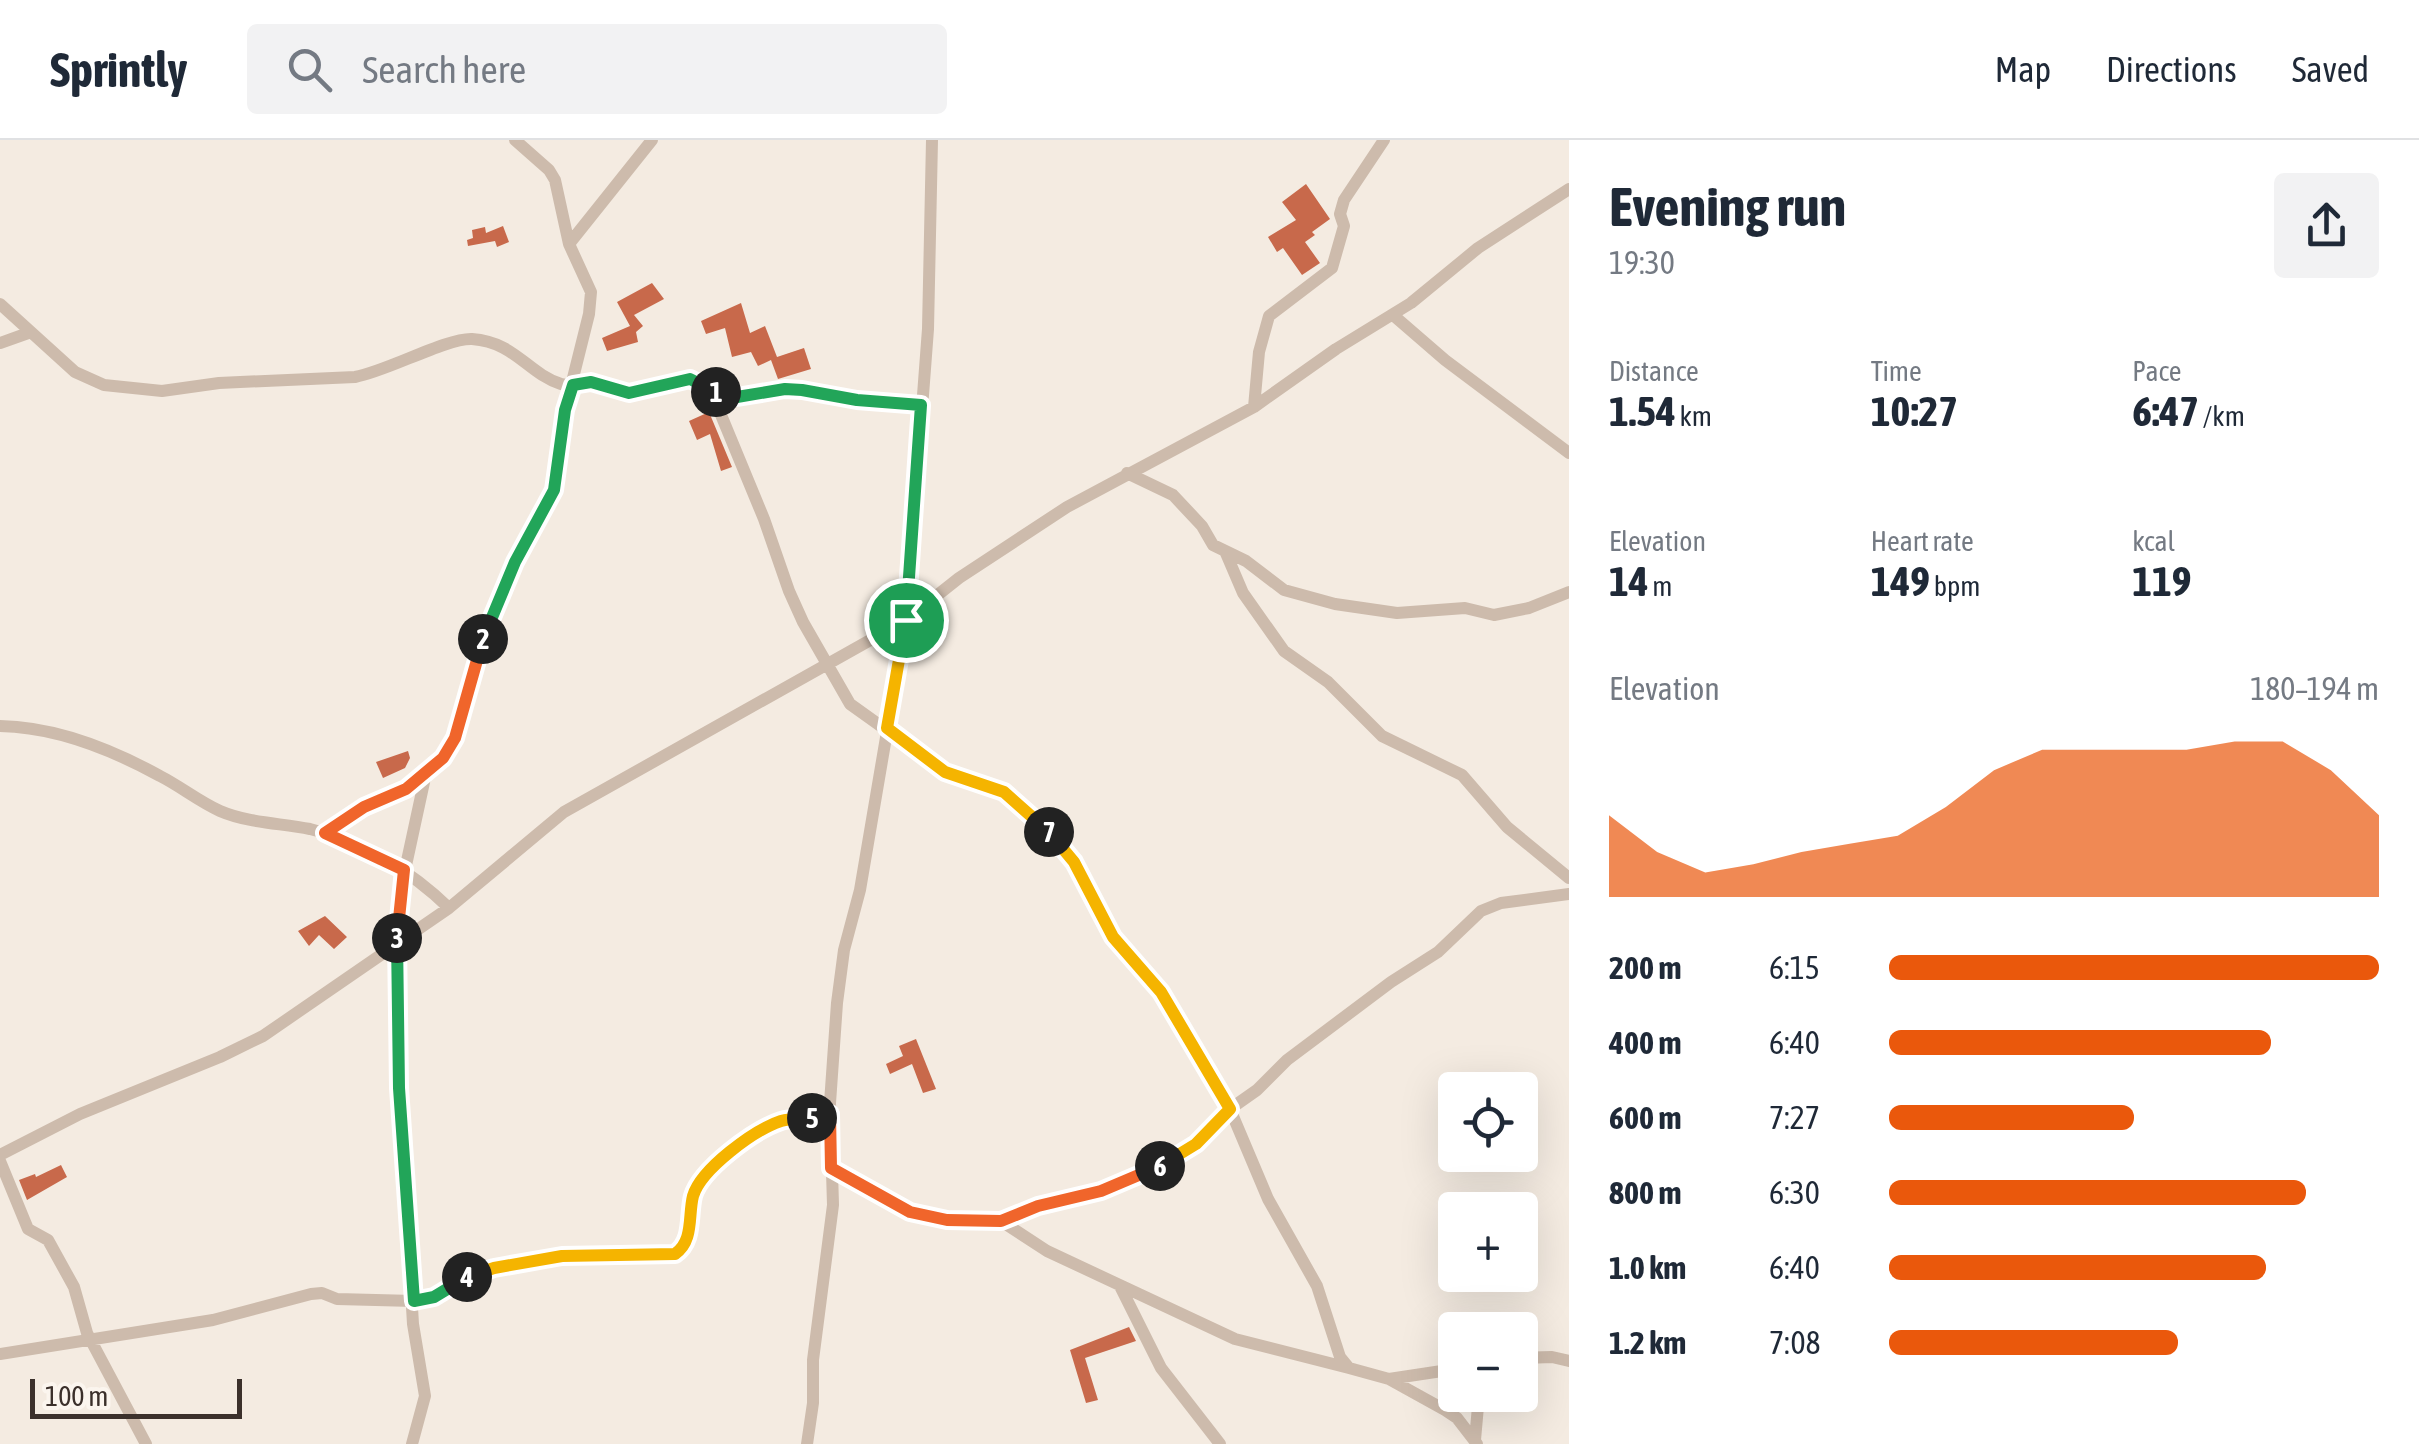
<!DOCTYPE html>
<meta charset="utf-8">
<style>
:root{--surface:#fff;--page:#f2f2f3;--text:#1f2937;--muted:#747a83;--line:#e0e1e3;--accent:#ea580c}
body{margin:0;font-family:"Asap Condensed",sans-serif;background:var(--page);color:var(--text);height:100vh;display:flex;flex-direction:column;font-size:38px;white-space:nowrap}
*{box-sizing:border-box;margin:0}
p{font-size:32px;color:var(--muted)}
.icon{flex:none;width:55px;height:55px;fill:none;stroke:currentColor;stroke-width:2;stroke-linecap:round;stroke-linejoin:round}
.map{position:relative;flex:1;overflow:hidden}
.sheet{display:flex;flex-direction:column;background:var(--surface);width:850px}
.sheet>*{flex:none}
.buttons{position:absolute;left:1438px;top:932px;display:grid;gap:20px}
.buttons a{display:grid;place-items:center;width:100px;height:100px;border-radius:10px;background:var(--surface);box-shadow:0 10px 40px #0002;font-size:50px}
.scale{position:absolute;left:30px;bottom:25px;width:212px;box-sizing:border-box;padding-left:10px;border:5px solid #3b302b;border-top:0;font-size:28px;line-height:35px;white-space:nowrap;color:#3b302b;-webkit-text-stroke:8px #fbf5ee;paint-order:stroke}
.pin{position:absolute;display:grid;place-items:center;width:85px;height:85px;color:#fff;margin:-42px;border:5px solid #fff;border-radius:50%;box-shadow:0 2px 10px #0007}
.km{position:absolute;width:50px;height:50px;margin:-25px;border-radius:50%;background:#222;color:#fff;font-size:28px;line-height:50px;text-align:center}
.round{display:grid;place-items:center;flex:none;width:105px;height:105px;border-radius:10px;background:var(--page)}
.headline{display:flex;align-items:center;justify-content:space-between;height:170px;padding:0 40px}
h1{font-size:55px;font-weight:700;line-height:75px}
.metrics{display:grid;grid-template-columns:repeat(3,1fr);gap:15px;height:170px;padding:10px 40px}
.metrics div{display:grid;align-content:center}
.metrics b{font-size:42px;font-weight:700}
.metrics small{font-size:28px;font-weight:400}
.metrics p{font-size:28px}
.chart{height:280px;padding:20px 40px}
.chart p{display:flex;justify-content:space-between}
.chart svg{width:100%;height:180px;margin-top:10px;fill:var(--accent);opacity:.7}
ul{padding:0 40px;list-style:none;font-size:32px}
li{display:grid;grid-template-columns:160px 120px 1fr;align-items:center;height:75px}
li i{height:25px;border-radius:12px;background:var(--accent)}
header{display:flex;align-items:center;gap:60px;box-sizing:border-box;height:140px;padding:0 50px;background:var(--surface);border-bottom:2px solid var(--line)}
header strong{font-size:48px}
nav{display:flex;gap:55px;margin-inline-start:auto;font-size:35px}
.search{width:700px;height:90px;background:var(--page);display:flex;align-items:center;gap:25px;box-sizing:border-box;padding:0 35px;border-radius:10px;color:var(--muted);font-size:38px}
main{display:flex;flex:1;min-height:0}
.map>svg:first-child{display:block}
.building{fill:#c8694b}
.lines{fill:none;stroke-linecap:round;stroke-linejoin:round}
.minor{stroke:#cdbbac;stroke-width:12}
.split-1-casing{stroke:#fff;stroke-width:20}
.split-2-casing{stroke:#fff;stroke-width:20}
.split-3-casing{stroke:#fff;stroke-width:20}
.split-4-casing{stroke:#fff;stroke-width:20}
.split-5-casing{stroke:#fff;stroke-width:20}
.split-6-casing{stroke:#fff;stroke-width:20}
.split-7-casing{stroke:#fff;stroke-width:20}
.split-8-casing{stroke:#fff;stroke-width:20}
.split-1{stroke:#22a559;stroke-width:12}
.split-2{stroke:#22a559;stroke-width:12}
.split-3{stroke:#f0652b;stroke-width:12}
.split-4{stroke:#22a559;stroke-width:12}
.split-5{stroke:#f5b400;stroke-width:12}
.split-6{stroke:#f0652b;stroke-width:12}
.split-7{stroke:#f5b400;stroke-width:12}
.split-8{stroke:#f5b400;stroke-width:12}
</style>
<header>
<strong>Sprintly</strong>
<div class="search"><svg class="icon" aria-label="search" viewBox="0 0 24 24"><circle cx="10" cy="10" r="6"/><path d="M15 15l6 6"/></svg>Search here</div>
<nav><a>Map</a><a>Directions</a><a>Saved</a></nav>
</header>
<main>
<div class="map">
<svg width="1569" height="1304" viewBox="0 0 1569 1304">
<rect width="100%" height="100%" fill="#f4ebe1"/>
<path class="building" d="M1306,44L1330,79L1312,92L1315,95L1305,102L1320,123L1302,135L1283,108L1277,112L1268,97L1296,80L1282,62Z
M503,86L509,102L497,107L495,101L468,106L467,100L473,98L472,90L485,87L486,93Z
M652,143L664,159L634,175L643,186L636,192L638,202L607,211L602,198L630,186L617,162Z
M741,163L750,193L765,186L777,217L804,208L811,229L778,239L771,220L758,226L751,212L732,217L725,188L706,194L701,181Z
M709,272L732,327L721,331L710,294L697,300L689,281Z
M408,611L410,618L405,628L383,638L376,622Z
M325,776L347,797L334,809L319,795L309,806L298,791Z
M916,899L936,949L923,953L912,924L890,934L886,924L903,916L899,906Z
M61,1025L67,1037L27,1060L19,1040L35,1034L36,1037Z
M1129,1187L1136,1201L1085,1218L1098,1260L1086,1263L1070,1210Z"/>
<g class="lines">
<path class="minor" d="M569,104L652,0
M0,164L75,232L104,245L162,251L219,243L355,237C388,231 446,198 472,199C515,202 527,233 561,244C571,247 581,241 591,242C606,243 620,254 636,253C677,248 692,219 719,270L764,379L789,451L803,482L850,564L945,632L1005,653L1014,659L1068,714L1105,784L1161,852L1230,969L1268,1059L1317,1146L1340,1217L1349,1228L1389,1239L1445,1270L1457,1278L1477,1304
M1393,175L1445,220L1569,313
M0,203L31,192
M1254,267L1259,212L1269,176L1332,128L1344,86L1340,74L1344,60L1384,0
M719,270C764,239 808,254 857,261C878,263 900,264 921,265
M1127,333L1173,355L1202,386L1213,405L1246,421L1284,450L1335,464L1397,473L1465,468L1494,475L1529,468L1569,452
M1225,411L1243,453L1284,511L1328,542L1382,596L1462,635L1507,687L1569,738
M0,586C56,587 111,609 160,636C180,646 198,661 220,671C248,683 280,683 310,689C362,701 411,731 449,768
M325,693L364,667L406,649L449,610L478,513L498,461L558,337L565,270L589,174L591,152L569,104L555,40L549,30L515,0
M0,1015L80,974L220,917L263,896L449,768L564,672L906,480L959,438L1067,367L1254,267L1336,209L1411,163L1478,108L1569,49
M0,1021L28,1089L48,1100L74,1147L87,1193L146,1304
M831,1028L909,1072L947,1081H1001L1047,1111L1235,1199L1349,1228
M1001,1081L1038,1066L1101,1051L1158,1027L1195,1004L1230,969L1257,950L1287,920L1391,842L1438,812L1481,771L1501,763L1569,754
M1120,1146L1161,1228L1220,1304
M0,1214L213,1180L311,1154L322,1153L337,1159L414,1161L434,1157L472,1135L493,1127L562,1116L675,1114C694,1101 688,1076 694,1056C701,1028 756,989 783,981C798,977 814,978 830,974
M1520,1218L1552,1217L1569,1221
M1389,1239L1455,1229
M1475,1300L1479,1255
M412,1304L425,1256L413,1184L399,948L396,805L405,730L426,633
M807,1304L813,1263V1220L833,1065L830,963L837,863L844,810L860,750L906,480L928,189L932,0"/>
</g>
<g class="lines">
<defs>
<path id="split-1" d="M716,252L737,257L785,249L802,250L857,260L921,265L906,480"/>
<path id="split-2" d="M483,499L515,422L554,350L565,270L573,245L591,242L629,253L690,239L716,252"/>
<path id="split-3" d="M397,798L404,730L325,693L364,667L406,649L443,618L455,598L483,499"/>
<path id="split-4" d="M397,798L399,948L414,1161L434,1157L467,1137"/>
<path id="split-5" d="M467,1137L494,1128L562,1116L675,1114C694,1101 688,1076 693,1056C701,1029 754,990 781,981C791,978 802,979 812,978"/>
<path id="split-6" d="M812,978L830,974L831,1028L910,1072L947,1080L1001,1081L1038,1066L1101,1051L1160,1026"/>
<path id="split-7" d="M1049,692L1074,722L1113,797L1161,852L1230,969L1196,1004L1160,1026"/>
<path id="split-8" d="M906,480L887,588L945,632L1004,652L1049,692"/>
</defs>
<use href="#split-1" class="split-1-casing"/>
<use href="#split-2" class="split-2-casing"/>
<use href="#split-3" class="split-3-casing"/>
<use href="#split-4" class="split-4-casing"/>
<use href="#split-5" class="split-5-casing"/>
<use href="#split-6" class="split-6-casing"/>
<use href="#split-7" class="split-7-casing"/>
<use href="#split-8" class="split-8-casing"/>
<use href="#split-1" class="split-1"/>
<use href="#split-2" class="split-2"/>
<use href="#split-3" class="split-3"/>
<use href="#split-4" class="split-4"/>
<use href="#split-5" class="split-5"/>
<use href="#split-6" class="split-6"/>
<use href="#split-7" class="split-7"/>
<use href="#split-8" class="split-8"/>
</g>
</svg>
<div class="buttons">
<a><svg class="icon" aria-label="locate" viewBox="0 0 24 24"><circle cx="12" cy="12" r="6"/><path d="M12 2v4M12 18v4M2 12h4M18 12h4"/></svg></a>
<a>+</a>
<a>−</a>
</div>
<div class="scale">100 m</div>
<div class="pin" style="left:906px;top:480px;background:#1e9e55"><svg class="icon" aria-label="arrive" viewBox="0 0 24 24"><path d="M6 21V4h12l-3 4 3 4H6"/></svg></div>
<b class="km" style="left:716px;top:252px">1</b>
<b class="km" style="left:483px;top:499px">2</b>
<b class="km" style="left:397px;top:798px">3</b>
<b class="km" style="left:467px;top:1137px">4</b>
<b class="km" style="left:812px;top:978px">5</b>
<b class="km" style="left:1160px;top:1026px">6</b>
<b class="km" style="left:1049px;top:692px">7</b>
</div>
<section class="sheet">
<div class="headline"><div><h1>Evening run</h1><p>19:30</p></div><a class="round"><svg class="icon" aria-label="share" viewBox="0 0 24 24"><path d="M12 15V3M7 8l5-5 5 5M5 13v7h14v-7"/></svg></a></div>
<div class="metrics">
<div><p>Distance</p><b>1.54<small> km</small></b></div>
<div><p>Time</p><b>10:27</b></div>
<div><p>Pace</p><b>6:47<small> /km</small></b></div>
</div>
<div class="metrics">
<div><p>Elevation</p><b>14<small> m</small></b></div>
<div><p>Heart rate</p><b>149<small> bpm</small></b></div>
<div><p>kcal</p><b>119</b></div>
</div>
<div class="chart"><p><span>Elevation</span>180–194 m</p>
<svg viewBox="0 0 160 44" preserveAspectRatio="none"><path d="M0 44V24L10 33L20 38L30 36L40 33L50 31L60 29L70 22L80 13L90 8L100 8L110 8L120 8L130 6L140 6L150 13L160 24V44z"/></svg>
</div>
<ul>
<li><b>200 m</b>6:15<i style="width:100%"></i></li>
<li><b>400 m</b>6:40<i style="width:78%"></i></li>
<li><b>600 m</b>7:27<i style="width:50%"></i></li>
<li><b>800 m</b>6:30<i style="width:85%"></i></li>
<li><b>1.0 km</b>6:40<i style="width:77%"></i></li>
<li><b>1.2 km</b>7:08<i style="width:59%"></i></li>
</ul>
</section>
</main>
